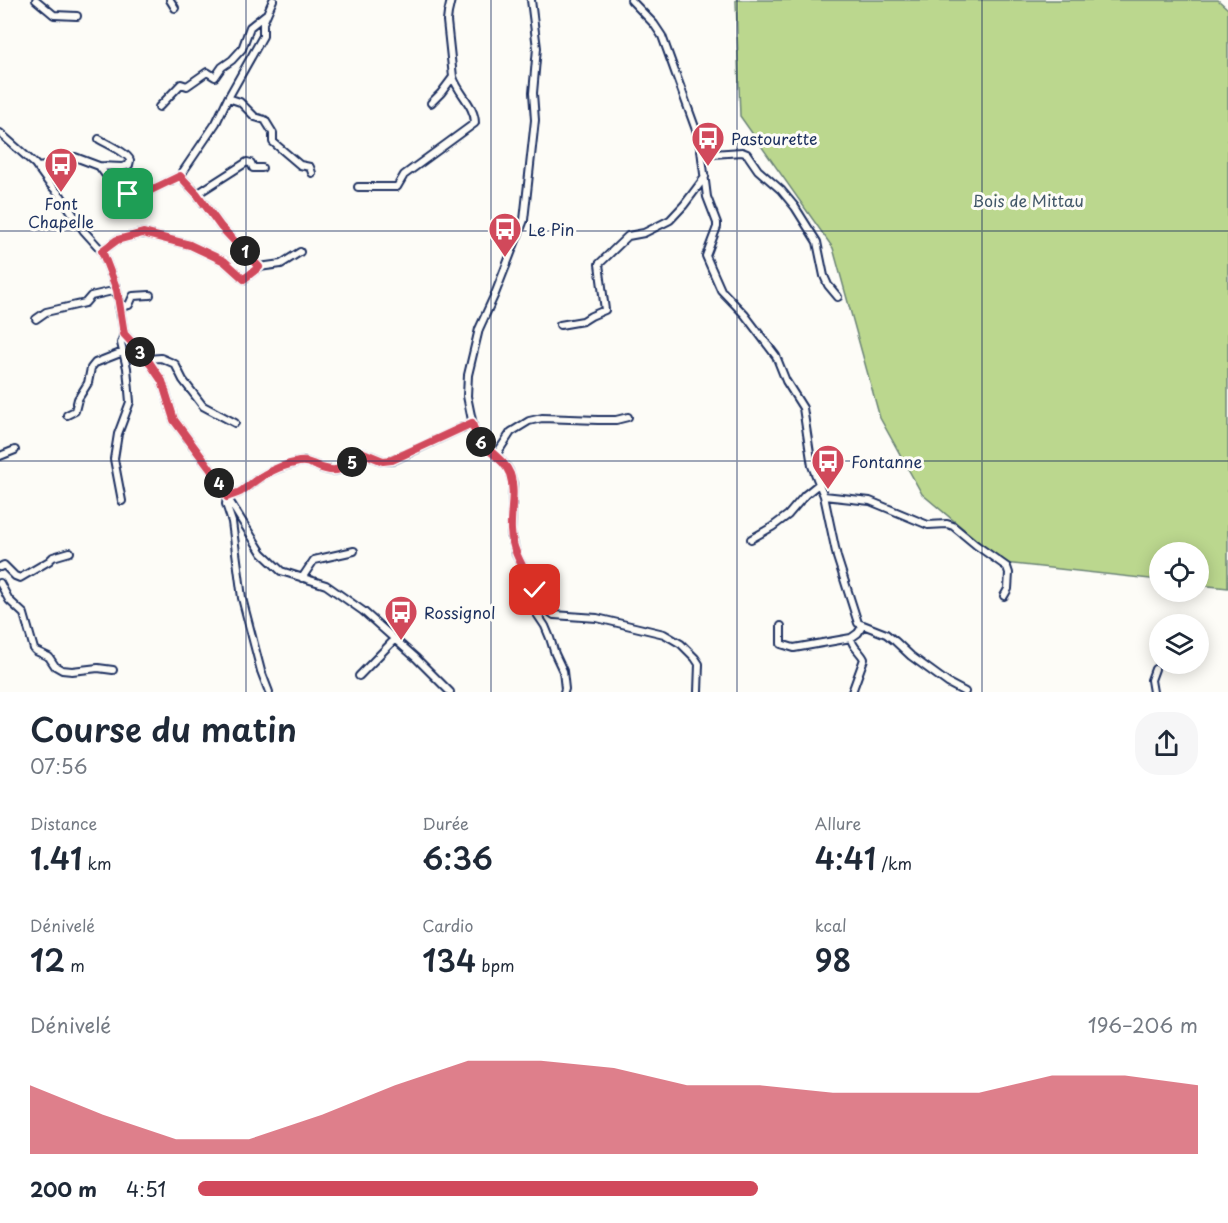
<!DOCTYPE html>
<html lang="fr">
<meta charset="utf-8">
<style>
:root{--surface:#fff;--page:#f6f6f7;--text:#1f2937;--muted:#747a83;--accent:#d1495b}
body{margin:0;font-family:"Playpen Sans",sans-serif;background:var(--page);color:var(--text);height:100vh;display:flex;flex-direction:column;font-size:22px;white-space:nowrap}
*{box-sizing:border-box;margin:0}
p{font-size:20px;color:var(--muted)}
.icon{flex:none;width:33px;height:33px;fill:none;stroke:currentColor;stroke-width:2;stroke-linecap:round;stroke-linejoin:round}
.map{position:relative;height:692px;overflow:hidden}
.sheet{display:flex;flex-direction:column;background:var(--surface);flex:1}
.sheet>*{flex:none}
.fabs{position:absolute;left:1149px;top:542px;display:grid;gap:12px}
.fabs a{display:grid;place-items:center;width:60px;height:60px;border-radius:50%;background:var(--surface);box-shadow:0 3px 15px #0003;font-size:30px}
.pin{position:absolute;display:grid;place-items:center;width:51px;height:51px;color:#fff;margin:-26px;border-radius:12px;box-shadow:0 3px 9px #0006}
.km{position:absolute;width:30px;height:30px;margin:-15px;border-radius:50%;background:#222;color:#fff;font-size:16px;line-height:30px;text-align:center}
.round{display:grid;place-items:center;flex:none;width:63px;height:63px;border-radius:24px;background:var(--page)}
.headline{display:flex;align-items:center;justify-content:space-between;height:102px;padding:0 30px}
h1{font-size:33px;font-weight:600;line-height:45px}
.figures{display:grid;grid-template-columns:repeat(3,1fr);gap:9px;height:102px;padding:6px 30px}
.figures div{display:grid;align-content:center}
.figures b{font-size:30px;font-weight:600}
.figures small{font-size:16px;font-weight:400}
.figures p{font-size:16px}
.chart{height:168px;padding:12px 30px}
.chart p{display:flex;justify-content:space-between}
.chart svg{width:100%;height:108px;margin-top:6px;fill:var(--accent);opacity:.7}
ul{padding:0 30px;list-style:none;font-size:20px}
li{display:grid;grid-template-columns:96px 72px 1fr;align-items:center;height:45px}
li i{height:15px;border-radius:8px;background:var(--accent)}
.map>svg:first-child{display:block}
.green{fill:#bbd78e;stroke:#6b8376;stroke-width:1.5}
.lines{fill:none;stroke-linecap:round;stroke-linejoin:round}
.street-casing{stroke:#1b2f5e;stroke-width:10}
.street{stroke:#fdfcf7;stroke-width:6}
.route-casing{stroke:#fff;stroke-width:12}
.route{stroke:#d1495b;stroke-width:8}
.grid{fill:none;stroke:#1b2f5e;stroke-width:1.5;stroke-opacity:0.55}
.labels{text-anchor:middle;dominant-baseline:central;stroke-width:6;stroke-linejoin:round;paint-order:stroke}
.poi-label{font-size:16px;fill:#1b2f5e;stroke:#fdfcf7;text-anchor:start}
.park-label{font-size:16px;fill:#43596a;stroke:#fdfcf7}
</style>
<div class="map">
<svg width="1228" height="692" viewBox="0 0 1228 692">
<rect width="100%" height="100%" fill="#fdfcf7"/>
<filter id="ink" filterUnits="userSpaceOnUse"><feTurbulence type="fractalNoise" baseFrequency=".0167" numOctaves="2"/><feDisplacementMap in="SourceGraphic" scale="12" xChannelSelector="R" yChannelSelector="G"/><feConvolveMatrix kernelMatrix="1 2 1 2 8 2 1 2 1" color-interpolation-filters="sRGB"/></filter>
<g filter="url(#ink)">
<path class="green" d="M736,0H1218L1228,9V588L1199,585L1198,552H1160L1159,580L1004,563L922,494L880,418L833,248L740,116Z"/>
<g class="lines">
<defs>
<path id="street" d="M36,0L54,15L77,16
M170,0L175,8
M531,0L537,48L533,93L535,120L524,220L495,294L479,329L468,375L467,396L474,430L480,441L496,455L506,466L509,471L513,484L511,533L516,554L535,590V605L537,614L545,626L550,638L555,654L563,671L565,689L564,692
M631,0L654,24L662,36L696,130L701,150L707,197L717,223V227L706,256L721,290L745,315L776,356L786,381L803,408L812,466L824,496L837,557L858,623L886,634L895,641L911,656L948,683L965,692
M228,98L240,102L255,117L265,120L273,133V142L300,165L310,167L312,173
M431,103L441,93L453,77
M159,107L181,84L187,86L207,72L215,77L222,67L232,60L242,49L250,27L265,15
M0,133L35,164L48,182L61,196L84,231L102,251L117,290L124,334L147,359L162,381L174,420L217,478L227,497L262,553L281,571L326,585L363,611L416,658L450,692
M99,139C105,143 128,153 130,160C130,162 129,164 129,165L122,167L99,166
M701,150L713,154L742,152L747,154L758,170L781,190L795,207L817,242L824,276L828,285L838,297
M37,167L54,165L65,158L75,157L99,166L113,185L128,194L147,192L180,176L216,123L228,98L263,36V23L273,0
M180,176L197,194L221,227L259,267L281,264L300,252
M358,187H397L404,175L475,123C475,106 458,93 453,77L447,21L448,13L451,0
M197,194L247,162L251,163L253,168H262
M102,251L117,240L143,233L190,245L224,261L244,279L259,267
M119,307L129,305L133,296L150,295
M36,319L46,312L85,303L91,296L117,290
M560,325L583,321L591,316L605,310L599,264L628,236L644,233L670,220L684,205L705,177
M147,359L161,358L175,364L183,380L203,406L235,423
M67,415L75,411L78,399L88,383L91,368L95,363L123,352
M496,455L511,432L529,421L542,418L598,420H616L628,417
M0,456L15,450
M824,496L870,501L928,525L947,524L953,526L976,545L1007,567L1009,573L1008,589L1004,596
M227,497C231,495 236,494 240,492C248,487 255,480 264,475C274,469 287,465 299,462C306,461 310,463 317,466C339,477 345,467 361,452L383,461H392L472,423
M227,498L226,504L232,522L242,598L261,671L269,692
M122,501L114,459L118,434L130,402L127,368L121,343L124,334
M751,539L772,527L788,515L805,495L820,483
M0,567L4,565L15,576L20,578L49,561L53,557L70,552
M302,578L314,560L354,551
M0,583L9,600L24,614L34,649L36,651L49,657L55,666L62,670L72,671L98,668L113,670
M535,590L550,612L554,615L597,618L664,634L681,644L695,658L699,664L698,692
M781,626V644L794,648L851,638L858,633L863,625
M851,638C852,647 860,651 864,659L852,692
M359,676L394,640
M1153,692L1151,680L1155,669"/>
</defs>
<use href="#street" class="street-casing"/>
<use href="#street" class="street"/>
</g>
</g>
<g class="lines" filter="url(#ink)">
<defs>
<path id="route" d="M128,194L147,192L180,176L197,194L221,227L259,267L244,279L224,261L190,245L143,233L117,240L102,251L117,290L124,334L147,359L162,381L174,420L217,478L227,497C231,495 236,494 240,492C248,487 255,480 264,475C274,469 287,464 299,462C306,461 310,463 317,466C339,476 345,467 361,452L383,461L392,460L472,423C474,430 477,438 482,443C492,454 505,461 510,474C516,492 510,512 511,530C512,553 526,571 535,590"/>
</defs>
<use href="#route" class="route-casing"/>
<use href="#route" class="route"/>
</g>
<path class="grid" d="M246,0V692M491,0V692M737,0V692M982,0V692M0,231H1228M0,461H1228"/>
<defs>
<symbol id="bus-pin" viewBox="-11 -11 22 30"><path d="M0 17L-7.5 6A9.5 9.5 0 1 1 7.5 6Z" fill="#d1495b" stroke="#fdfcf7"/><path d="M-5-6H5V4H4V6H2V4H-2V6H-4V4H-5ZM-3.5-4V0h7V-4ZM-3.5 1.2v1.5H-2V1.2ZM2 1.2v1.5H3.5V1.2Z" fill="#fff"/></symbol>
</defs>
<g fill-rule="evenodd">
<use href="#bus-pin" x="689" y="119" width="38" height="52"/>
<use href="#bus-pin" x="42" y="145" width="38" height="52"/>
<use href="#bus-pin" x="486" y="210" width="38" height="52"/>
<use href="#bus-pin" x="809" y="442" width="38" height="52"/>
<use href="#bus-pin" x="382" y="593" width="38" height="52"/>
</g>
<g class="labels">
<g class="poi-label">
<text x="731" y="138">Pastourette</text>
<text x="61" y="203" text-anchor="middle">Font<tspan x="61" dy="18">Chapelle</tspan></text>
<text x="528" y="229">Le Pin</text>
<text x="851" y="461">Fontanne</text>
<text x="424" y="612">Rossignol</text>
</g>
<g class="park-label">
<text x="1028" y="200">Bois de Mittau</text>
</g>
</g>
</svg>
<div class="fabs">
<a><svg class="icon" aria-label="locate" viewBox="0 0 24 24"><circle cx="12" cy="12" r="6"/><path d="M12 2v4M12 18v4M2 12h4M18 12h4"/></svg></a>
<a><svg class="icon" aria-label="layers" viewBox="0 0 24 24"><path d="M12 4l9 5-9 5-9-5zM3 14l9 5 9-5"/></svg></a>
</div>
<div class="pin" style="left:128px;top:194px;background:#1e9e55"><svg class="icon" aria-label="arrive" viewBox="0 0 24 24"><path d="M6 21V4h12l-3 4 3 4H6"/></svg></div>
<div class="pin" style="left:535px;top:590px;background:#d93025"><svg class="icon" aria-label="check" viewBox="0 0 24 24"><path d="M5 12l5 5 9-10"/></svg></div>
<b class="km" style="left:245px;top:251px">1</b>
<b class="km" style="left:140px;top:352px">3</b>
<b class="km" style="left:219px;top:483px">4</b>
<b class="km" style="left:352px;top:462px">5</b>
<b class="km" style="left:481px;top:442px">6</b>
</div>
<section class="sheet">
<div class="headline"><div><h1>Course du matin</h1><p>07:56</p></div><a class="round"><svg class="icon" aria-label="share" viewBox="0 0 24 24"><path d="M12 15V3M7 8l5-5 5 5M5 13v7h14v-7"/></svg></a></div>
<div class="figures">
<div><p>Distance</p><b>1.41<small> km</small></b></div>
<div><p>Durée</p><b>6:36</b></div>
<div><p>Allure</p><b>4:41<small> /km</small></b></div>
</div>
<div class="figures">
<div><p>Dénivelé</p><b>12<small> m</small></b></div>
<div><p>Cardio</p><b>134<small> bpm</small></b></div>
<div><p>kcal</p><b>98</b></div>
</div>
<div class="chart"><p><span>Dénivelé</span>196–206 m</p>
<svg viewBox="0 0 160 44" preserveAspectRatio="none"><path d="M0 44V16L10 28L20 38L30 38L40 28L50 16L60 6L70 6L80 9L90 16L100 16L110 19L120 19L130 19L140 12L150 12L160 16V44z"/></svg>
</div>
<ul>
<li><b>200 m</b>4:51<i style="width:56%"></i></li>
</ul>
</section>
